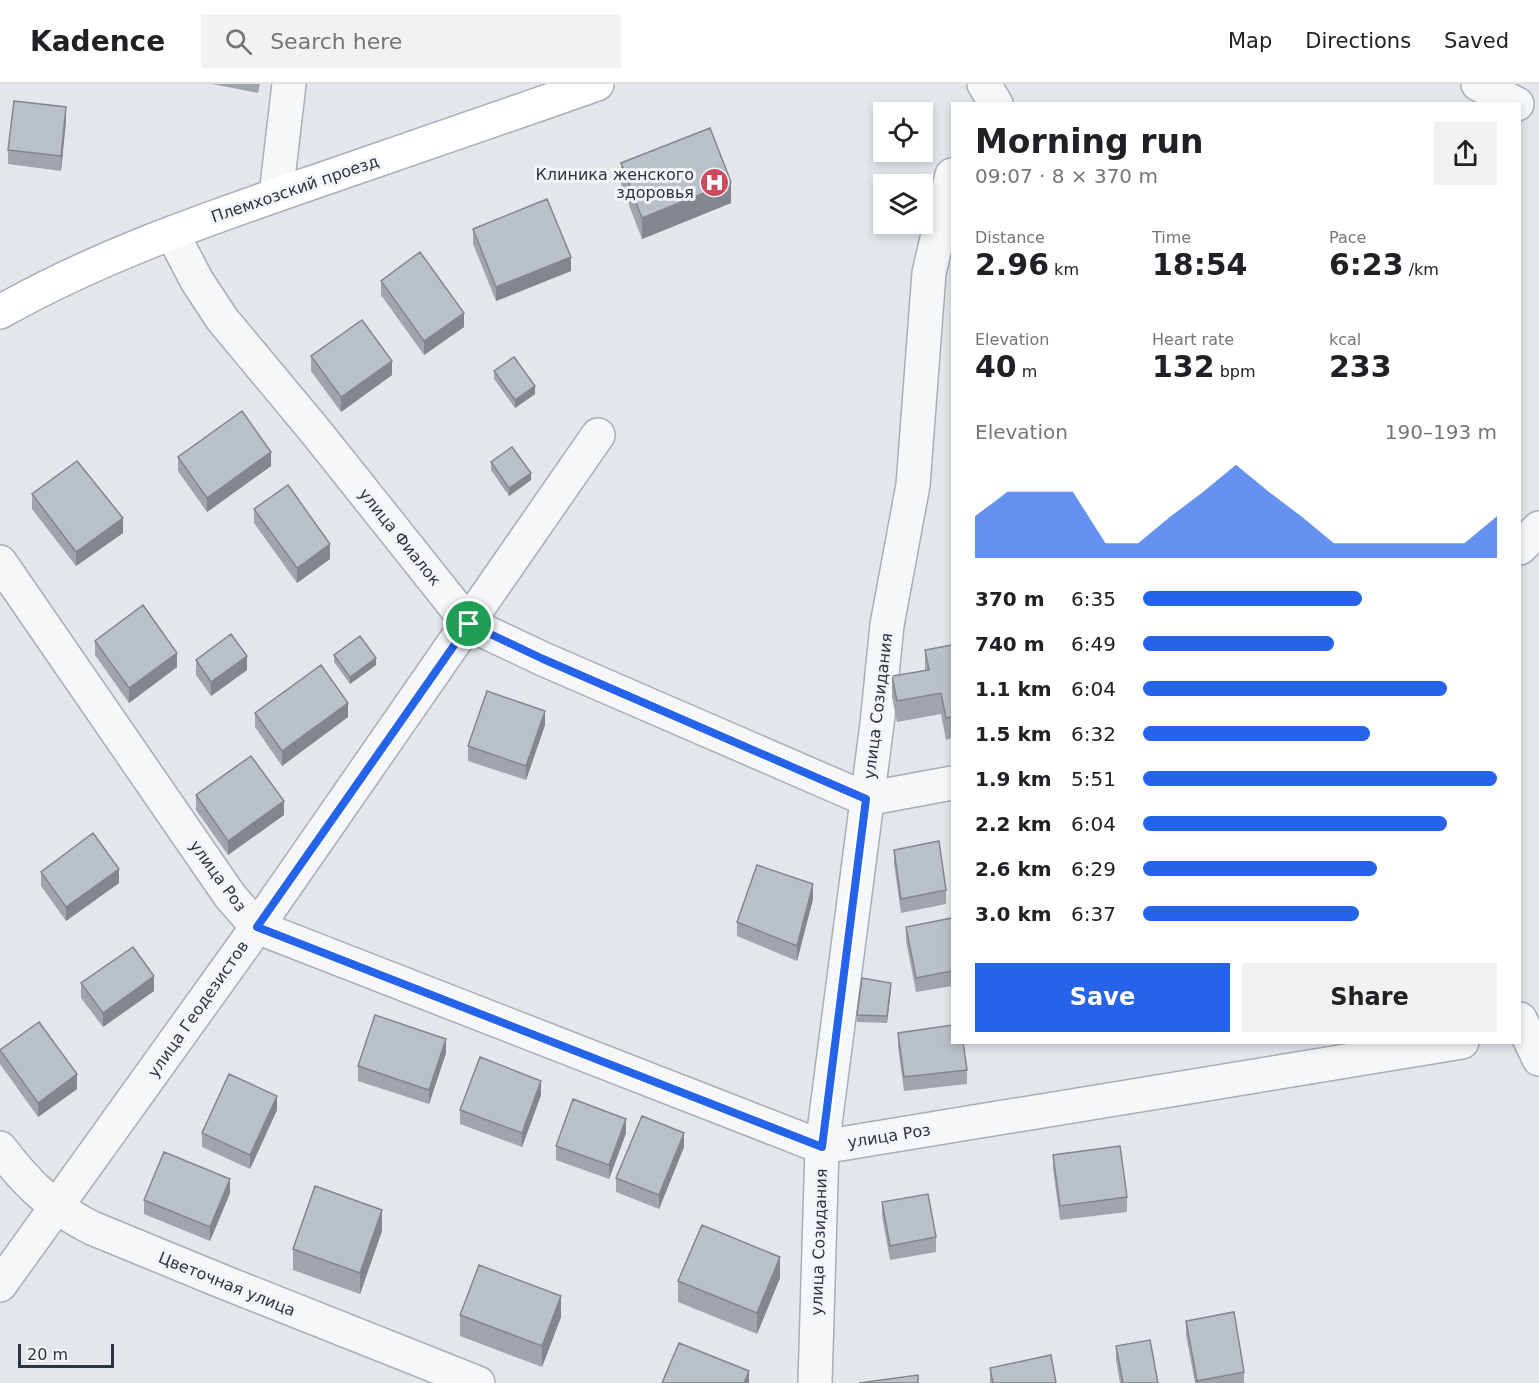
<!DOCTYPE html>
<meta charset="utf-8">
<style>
:root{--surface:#fff;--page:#f2f2f2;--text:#202124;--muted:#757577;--line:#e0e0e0;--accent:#2563eb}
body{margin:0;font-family:"DejaVu Sans",sans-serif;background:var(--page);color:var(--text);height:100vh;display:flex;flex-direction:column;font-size:22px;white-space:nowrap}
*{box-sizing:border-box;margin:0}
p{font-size:20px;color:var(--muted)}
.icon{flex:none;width:33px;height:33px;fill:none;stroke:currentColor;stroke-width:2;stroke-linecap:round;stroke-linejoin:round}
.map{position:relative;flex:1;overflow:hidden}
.details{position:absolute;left:951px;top:18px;width:570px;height:942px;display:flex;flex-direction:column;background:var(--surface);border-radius:0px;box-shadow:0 3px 9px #0003}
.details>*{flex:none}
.fabs{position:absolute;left:873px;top:18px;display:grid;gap:12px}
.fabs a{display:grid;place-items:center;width:60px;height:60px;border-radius:0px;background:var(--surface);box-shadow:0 3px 9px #0003;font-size:30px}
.scale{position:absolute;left:18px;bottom:15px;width:96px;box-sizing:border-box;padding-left:6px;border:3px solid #2b3444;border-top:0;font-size:16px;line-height:21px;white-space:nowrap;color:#2b3444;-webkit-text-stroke:4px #f3f5f8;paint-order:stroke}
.pin{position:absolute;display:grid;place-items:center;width:51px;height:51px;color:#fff;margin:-26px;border:3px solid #fff;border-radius:50%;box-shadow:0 2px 6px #0007}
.round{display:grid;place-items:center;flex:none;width:63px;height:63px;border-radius:0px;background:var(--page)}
.headline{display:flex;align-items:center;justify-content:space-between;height:102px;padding:0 24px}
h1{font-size:33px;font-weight:600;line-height:45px}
.figures{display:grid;grid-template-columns:repeat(3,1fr);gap:9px;height:102px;padding:6px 24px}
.figures div{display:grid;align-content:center}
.figures b{font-size:30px;font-weight:600}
.figures small{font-size:16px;font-weight:400}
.figures p{font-size:16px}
.chart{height:168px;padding:12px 24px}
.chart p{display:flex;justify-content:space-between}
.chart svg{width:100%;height:108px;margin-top:6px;fill:var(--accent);opacity:.7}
.button{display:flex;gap:12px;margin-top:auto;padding:12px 24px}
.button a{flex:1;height:69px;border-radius:0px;background:var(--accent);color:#fff;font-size:24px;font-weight:600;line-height:69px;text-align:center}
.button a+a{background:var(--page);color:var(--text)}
ul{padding:0 24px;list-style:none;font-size:20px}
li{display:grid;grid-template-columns:96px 72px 1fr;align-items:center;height:45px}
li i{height:15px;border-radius:8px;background:var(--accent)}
header{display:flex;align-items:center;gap:36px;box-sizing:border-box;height:84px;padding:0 30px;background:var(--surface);border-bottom:2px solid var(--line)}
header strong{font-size:28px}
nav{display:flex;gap:33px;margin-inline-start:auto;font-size:21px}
.search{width:420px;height:54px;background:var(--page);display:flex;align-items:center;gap:15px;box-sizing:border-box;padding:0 21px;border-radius:0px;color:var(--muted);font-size:22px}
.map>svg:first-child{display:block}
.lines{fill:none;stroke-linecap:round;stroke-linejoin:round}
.minor-casing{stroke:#a8adb6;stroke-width:36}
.secondary-casing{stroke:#a8adb6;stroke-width:36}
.minor{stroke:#f6f7f9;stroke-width:33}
.secondary{stroke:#fff;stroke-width:33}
.wall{fill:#a0a5ad}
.shaded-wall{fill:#82868d}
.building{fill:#bac0c9;stroke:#82868d;stroke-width:1.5}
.route-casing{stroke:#fff;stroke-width:12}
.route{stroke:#2563eb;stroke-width:8}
.labels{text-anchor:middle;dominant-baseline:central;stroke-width:6;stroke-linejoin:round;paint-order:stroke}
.poi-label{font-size:16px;fill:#2b3444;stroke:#f3f5f8;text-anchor:end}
.street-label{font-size:16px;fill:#2b3444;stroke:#f3f5f8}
</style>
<header>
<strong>Kadence</strong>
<div class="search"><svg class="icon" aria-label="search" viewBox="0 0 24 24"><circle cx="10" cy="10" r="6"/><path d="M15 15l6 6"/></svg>Search here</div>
<nav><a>Map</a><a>Directions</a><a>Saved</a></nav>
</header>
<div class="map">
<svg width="1539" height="1299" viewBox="0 0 1539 1299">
<rect width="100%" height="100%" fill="#e3e6eb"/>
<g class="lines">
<defs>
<path id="minor" d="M984,0L996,20
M1478,0L1517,20
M276,111L289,0
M172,149L197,197L222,235L316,348L469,540L543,575L866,715L952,699
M1520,464L1539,444
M0,478L230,812L257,843L822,1063L1462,958
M1520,935L1539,975
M0,1064C27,1100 52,1124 92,1144L221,1197L478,1299
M0,1201L257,843L598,351
M815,1299L822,1063L877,640L887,541L913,401L929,189L952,91"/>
<path id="secondary" d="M0,228C99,172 207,135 314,98C409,65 503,33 597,0"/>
</defs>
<use href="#minor" class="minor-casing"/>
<use href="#secondary" class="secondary-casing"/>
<use href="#minor" class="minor"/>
<use href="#secondary" class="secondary"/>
</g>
<path class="wall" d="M212,0H260L258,9Z
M66,37L61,87L8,80V66Z
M621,79L731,119L642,155L621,100Z
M473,145L571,187L496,217L473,160Z
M381,197L464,243L424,271L381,211Z
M311,272L392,291L341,328L311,287Z
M494,287L535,310L515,324L494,295Z
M178,373L271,382L207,428L178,387Z
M491,378L531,396L509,412L491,386Z
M32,410L123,449L76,482L32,425Z
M254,425L330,475L297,499L254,439Z
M95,557L177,583L129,619L95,571Z
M952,561V654L946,656L941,630L897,638L892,613V592L925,586V566Z
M334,571L376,581L350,600L334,578Z
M196,576L247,586L211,612L196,591Z
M255,629L348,633L282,682L255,643Z
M545,641L526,696L468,677V662Z
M196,711L284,731L228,771L196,726Z
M894,766L946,806V820L901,829L894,780Z
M41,788L119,799L66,837L41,802Z
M813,815L797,877L737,852V838Z
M952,834V902L916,908L906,857V843Z
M81,899L154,907L103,943L81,914Z
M891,906L887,939L857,938V931Z
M898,949L967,986V1000L904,1007L898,963Z
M0,966L77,1005L38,1033L0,980Z
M446,969L429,1020L358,997V982Z
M541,1011L522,1063L460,1040V1026Z
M277,1026L250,1085L202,1063V1049Z
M626,1049L609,1095L556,1076V1062Z
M684,1063L659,1125L616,1108V1094Z
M1053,1071L1127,1113V1128L1060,1136L1053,1085Z
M230,1109L210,1157L144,1130V1116Z
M882,1118L936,1153V1168L890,1176L882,1132Z
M382,1147L360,1210L293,1186V1165Z
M780,1194L757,1250L678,1218V1197Z
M460,1231L561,1233L542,1283L460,1252Z
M1186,1237L1244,1288V1299H1195L1186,1251Z
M1116,1262L1158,1299H1120L1116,1276Z
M990,1284L1056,1299H990Z"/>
<path class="shaded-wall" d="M66,23V37L61,87V72Z
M731,98V119L642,155V134Z
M571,173V187L496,217V203Z
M464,229V243L424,271V257Z
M392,277V291L341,328V313Z
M535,302V310L515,324V316Z
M271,368V382L207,428V414Z
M531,389V396L509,412V404Z
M123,434V449L76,482V468Z
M330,460V475L297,499V484Z
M177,569V583L129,619V604Z
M247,572V586L211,612V598Z
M376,574V581L350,600V593Z
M348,619V633L282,682V667Z
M545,627V641L526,696V682Z
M284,717V731L228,771V757Z
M119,785V799L66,837V823Z
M813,800V815L797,877V862Z
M154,892V907L103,943V929Z
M891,899V906L887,939V932Z
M446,955V969L429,1020V1006Z
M77,990V1005L38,1033V1019Z
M541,997V1011L522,1063V1049Z
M277,1012V1026L250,1085V1071Z
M626,1035V1049L609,1095V1081Z
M684,1049V1063L659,1125V1111Z
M230,1095V1109L210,1157V1143Z
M382,1126V1147L360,1210V1189Z
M780,1173V1194L757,1250V1229Z
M561,1212V1233L542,1283V1262Z
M749,1287V1299H744Z"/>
<path class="building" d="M14,17L66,23L61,72L8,66Z
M710,44L731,98L642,134L621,79Z
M547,115L571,173L496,203L473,145Z
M420,168L464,229L424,257L381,197Z
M362,236L392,277L341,313L311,272Z
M514,273L535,302L515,316L494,287Z
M242,327L271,368L207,414L178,373Z
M512,363L531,389L509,404L491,378Z
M77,377L123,434L76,468L32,410Z
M288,401L330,460L297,484L254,425Z
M143,521L177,569L129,604L95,557Z
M231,550L247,572L211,598L196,576Z
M360,552L376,574L350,593L334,571Z
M952,561V633L946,634L941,609L897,617L892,592L929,586L925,566Z
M321,581L348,619L282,667L255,629Z
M487,607L545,627L526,682L468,662Z
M251,672L284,717L228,757L196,711Z
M93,749L119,785L66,823L41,788Z
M939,757L946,806L901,815L894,766Z
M757,781L813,800L797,862L737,838Z
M952,834V887L916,894L906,843Z
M133,863L154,892L103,929L81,899Z
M862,894L891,899L887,932L857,931Z
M375,931L446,955L429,1006L358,982Z
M39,938L77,990L38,1019L0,966Z
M952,941V958H963L967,986L904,993L898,949Z
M480,973L541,997L522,1049L460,1026Z
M229,990L277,1012L250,1071L202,1049Z
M573,1015L626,1035L609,1081L556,1062Z
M642,1032L684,1049L659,1111L616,1094Z
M1120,1062L1127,1113L1060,1122L1053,1071Z
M164,1068L230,1095L210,1143L144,1116Z
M315,1102L382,1126L360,1189L293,1165Z
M928,1110L936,1153L890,1162L882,1118Z
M702,1141L780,1173L757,1229L678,1197Z
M479,1181L561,1212L542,1262L460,1231Z
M1234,1228L1244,1288L1197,1297L1186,1237Z
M1150,1256L1158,1299H1123L1116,1262Z
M679,1259L749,1287L744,1299H662Z
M1051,1271L1056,1299H993L990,1284Z
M918,1291V1299H859Z"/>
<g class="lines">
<defs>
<path id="route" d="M469,540L543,575L866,715L822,1063L257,843Z"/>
</defs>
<use href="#route" class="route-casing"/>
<use href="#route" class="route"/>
</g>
<defs>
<symbol id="hospital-disc" viewBox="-11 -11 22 22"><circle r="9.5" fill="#cf4a5e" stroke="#f3f5f8"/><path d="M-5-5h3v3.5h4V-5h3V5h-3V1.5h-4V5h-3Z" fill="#fff"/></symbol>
</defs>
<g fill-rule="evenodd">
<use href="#hospital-disc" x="698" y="82" width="33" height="33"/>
</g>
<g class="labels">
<g class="poi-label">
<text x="694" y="90">Клиника женского<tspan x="694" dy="18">здоровья</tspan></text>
</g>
<g class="street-label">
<text transform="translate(295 105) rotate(-19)">Племхозский проезд</text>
<text transform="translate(400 453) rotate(51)">улица Фиалок</text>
<text transform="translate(878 622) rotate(-83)">улица Созидания</text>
<text transform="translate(218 792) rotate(54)">улица Роз</text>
<text transform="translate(198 925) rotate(-55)">улица Геодезистов</text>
<text transform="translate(889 1052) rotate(-9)">улица Роз</text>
<text transform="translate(819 1158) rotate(-88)">улица Созидания</text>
<text transform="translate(227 1200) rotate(22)">Цветочная улица</text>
</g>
</g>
</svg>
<div class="fabs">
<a><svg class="icon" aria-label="locate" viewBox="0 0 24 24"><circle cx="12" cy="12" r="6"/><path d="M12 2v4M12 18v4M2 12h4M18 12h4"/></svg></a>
<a><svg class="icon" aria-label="layers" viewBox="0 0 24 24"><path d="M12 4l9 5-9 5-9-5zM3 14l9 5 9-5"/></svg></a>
</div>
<div class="scale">20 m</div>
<div class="pin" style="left:469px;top:540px;background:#1e9e55"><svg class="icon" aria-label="arrive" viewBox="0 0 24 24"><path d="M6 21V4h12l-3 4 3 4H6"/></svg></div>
<section class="details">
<div class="headline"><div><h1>Morning run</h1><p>09:07 · 8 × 370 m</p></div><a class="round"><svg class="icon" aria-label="share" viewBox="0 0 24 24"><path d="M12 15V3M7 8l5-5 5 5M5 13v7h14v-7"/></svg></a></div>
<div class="figures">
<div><p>Distance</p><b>2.96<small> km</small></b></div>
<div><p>Time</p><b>18:54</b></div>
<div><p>Pace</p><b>6:23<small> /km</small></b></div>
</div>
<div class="figures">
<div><p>Elevation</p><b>40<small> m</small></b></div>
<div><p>Heart rate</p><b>132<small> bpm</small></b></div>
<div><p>kcal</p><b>233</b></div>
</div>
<div class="chart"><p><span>Elevation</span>190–193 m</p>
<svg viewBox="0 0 160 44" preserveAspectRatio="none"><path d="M0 44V27L10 17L20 17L30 17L40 38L50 38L60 27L70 17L80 6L90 17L100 27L110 38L120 38L130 38L140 38L150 38L160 27V44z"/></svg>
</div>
<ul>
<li><b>370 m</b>6:35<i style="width:62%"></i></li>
<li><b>740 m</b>6:49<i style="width:54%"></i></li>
<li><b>1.1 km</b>6:04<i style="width:86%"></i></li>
<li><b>1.5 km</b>6:32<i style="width:64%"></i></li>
<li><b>1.9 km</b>5:51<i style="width:100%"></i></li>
<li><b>2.2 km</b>6:04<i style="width:86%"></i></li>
<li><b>2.6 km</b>6:29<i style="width:66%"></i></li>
<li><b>3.0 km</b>6:37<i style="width:61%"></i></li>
</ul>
<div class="button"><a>Save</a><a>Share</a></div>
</section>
</div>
